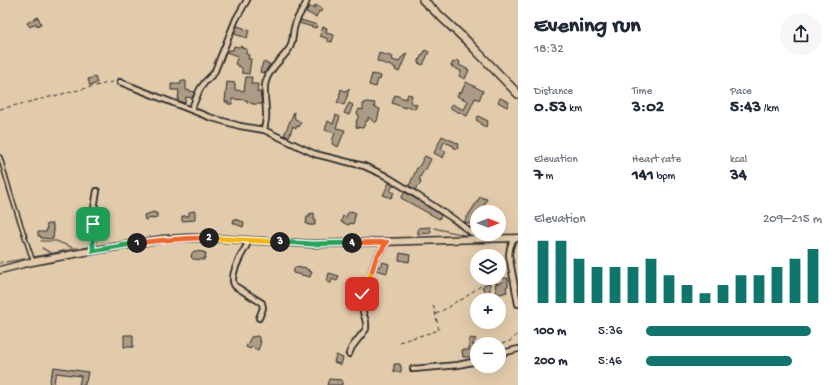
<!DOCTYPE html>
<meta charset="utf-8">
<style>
:root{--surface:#fff;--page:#f6f6f7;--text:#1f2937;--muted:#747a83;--accent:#0f766e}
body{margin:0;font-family:"Gochi Hand",sans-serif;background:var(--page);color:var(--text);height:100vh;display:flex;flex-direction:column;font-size:15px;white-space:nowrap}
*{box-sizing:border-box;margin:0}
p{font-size:13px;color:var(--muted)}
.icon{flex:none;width:22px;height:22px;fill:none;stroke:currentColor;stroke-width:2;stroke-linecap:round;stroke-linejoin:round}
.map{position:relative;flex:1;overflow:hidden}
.side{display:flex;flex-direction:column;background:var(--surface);width:320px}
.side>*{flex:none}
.needle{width:26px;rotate:90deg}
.controls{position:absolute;left:470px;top:205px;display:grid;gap:8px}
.controls a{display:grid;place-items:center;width:36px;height:36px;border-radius:50%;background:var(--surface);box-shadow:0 4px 16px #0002;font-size:20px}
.pin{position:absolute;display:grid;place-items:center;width:34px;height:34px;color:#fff;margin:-17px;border-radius:8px;box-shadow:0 2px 6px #0006}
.km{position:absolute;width:20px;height:20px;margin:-10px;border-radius:50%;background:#222;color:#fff;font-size:11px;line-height:20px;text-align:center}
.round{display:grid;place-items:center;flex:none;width:42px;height:42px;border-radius:21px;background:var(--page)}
.head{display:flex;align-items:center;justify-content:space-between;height:68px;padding:0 16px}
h1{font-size:22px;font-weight:700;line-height:30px}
.figures{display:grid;grid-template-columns:repeat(3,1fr);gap:6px;height:68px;padding:4px 16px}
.figures div{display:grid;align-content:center}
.figures b{font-size:17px;font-weight:700}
.figures small{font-size:11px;font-weight:400}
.figures p{font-size:11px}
.chart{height:112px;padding:8px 16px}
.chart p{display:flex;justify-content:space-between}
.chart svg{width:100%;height:72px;margin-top:4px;stroke:var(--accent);stroke-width:6}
ul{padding:0 16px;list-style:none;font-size:13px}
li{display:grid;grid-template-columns:64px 48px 1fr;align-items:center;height:30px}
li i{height:10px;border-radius:5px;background:var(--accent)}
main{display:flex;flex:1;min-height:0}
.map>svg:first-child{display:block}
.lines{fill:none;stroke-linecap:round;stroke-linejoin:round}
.stream{stroke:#6c6459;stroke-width:1.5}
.building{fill:#ac9c85;stroke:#2b2b2b}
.service-casing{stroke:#2b2b2b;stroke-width:5.5}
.minor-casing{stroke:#2b2b2b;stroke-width:8}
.tertiary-casing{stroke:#2b2b2b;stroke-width:9}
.secondary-casing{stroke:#2b2b2b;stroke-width:10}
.path{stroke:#2b2b2b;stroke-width:1;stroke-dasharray:4 3;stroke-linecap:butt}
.service{stroke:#e2cbab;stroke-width:2.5}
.minor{stroke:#e2cbab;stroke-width:4.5}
.tertiary{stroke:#e2cbab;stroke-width:6}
.secondary{stroke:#e2cbab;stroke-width:7}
.split-1-casing{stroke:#fff;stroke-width:8}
.split-2-casing{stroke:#fff;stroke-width:8}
.split-3-casing{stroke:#fff;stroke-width:8}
.split-4-casing{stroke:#fff;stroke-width:8}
.split-5-casing{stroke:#fff;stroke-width:8}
.split-6-casing{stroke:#fff;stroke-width:8}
.split-1{stroke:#22a559;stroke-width:5}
.split-2{stroke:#f0652b;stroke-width:5}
.split-3{stroke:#f5b400;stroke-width:5}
.split-4{stroke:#22a559;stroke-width:5}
.split-5{stroke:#f0652b;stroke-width:5}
.split-6{stroke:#f5b400;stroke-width:5}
</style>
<main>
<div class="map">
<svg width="518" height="385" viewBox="0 0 518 385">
<rect width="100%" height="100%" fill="#e2cbab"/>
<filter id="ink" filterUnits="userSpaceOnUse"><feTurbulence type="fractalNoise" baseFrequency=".025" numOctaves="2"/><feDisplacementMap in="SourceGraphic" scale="8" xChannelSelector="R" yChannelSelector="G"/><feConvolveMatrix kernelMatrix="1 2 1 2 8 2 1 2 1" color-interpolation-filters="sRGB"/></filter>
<g filter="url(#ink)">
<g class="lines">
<path class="stream" d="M434,228C446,231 458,233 470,237
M181,235L195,234
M374,238H380
M384,238L392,239
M365,240L372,239
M41,241H56L76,249
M316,241H322
M96,246L140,239L167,236
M42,248L52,254
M83,248L90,247
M34,257L78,248
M6,262L30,258
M0,263L2,262"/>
</g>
<path class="building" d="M315,5L323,9L321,12L319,11L316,17L306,12L309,6L314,9Z
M38,17L41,24L37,26L36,23L30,27L27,23Z
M301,20L317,25L316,28L299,23Z
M237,26L244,28V29L249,30L247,38L234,34Z
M323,27L327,28L326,33L334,35L332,42L327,41L328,39L320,36Z
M234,46L238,47L241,46L244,49H247L246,54L249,55L248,59H251L249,74L242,73V68L235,64L238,56L226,52L228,50H233Z
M425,50L429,52L423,65L418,63L422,54L423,55Z
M379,53L393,57L392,60L399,62L401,58L407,53L399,72L395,70L396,68L377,61Z
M457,60L460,62L459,65L469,70L465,79L459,76L461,71L451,66L453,62L455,63Z
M263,62L270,64L268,68H267L265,73L260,72Z
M372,74L381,76L380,80L378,79L376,87L369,85Z
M95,77L97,83L90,86L88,79Z
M246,77H252L251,84H258L257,92H260L262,104H252V103L247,102V100L232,99V104H228V102H225L227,82L235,83V90L244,91Z
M181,81H186V90L195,92L192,98L186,97L185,103L178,101L179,90H171V84H181Z
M466,82L483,91L479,100L475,98L467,116L450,108L452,104L464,110L468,101L457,96L459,92L461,93Z
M350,88L347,94H348L344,105L337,102L340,97H339L341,89L345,91Z
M408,94L412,95L410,102L417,105L415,109L406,106L405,108L392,103L395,95L406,99Z
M500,98L509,102L507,107L498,102Z
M365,102L375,103L374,107L380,109L377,121L375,123L368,117V121H366L363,128L356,127L357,122H356L359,115L357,114L359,109L363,110V104H365Z
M349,103L353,105L349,115L344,113Z
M294,112L295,119L301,122L299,127L296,126V128L293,126L289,137L284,135Z
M336,115L340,117L336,128L345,130L338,147L332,144L333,141H332L335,133L325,130L328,121L333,124Z
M478,116L488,121L486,127L480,124L481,123L476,120Z
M442,136L459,144L457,149L453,147L454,146L444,142L441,149L446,151L443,158L434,153Z
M425,156L431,159L425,171L424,170L419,179L421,180L420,182H421L419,186L418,185L415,190L409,186L417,168H418Z
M389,183L393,185L390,191L394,193L391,198L383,195Z
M405,192L441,215L439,219L401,198Z
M480,197L487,199L481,212H477V231L471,228L473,225L464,222Z
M195,211V220L182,221V216H189V212Z
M351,211L356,213L353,224L350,223L349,225L341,222L343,216L346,217L348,212L350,213Z
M154,212V213H157V218L152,219V218L145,220L144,215Z
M314,213V219H315V225H308V224H306L307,217H310L309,214Z
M234,219L244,222L243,227L233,223Z
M47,224H53V230H54L53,239L41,238V236H38V232H46Z
M430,227L431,233L418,234V228Z
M194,251L204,252V253H206L205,258H204V260L193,259L191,257L192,253Z
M400,253L410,255L409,262L399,260Z
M383,262L389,264L387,273L376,270L377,266L380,267V265H382Z
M295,267L302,268L303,267L306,268V269L309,270L308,271L312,272L310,277L293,273Z
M329,273L339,276L337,281L332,279L331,283L327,282Z
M502,278H508V286L506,287L507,292L497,295L495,284L503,282Z
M488,283L489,284L490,283V298L488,295L487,296L482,287Z
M124,335H133V347H124Z
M257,336L259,337V341L261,342L258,350L251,347L250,349L246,347L251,337H252Z
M471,338L476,339L472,345H476L477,357H463L462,350H469V340Z
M336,355L343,358L341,365L334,362Z
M394,364H400V366H401V372H394Z
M54,367L88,372L86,382H85V385H79L81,376L56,373V376H55L54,385H49L51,375H52V371H53Z
M329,379L342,380V385H327Z"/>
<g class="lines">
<defs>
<path id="service" d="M0,157L12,198L33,261"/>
<path id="minor" d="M120,82L209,117L240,126L264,130L315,154L364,166L384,175L412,192L455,220L472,233L485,238
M191,110L200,89L205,82L214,73L236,19L247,0
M264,130C265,124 267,118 266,112C266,103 263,89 266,81C270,67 282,60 289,49C294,42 292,32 295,25C297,15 305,9 307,0
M513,239L510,248L509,255L518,304
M249,241C244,251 227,276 235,286L262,303L263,308L259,318
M93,251L94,208L97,191
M349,354L352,347L366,329V322L363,312L362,294L369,280L376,258L387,242
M499,354L518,349
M413,369L458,365L477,361"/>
<path id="tertiary" d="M0,270L27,263L74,254L163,239L186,238H209L313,244L518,238"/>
<path id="secondary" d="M423,0L467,41L518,94"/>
</defs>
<use href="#service" class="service-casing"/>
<use href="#minor" class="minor-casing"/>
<use href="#tertiary" class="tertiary-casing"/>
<use href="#secondary" class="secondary-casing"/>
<path class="path" d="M0,109L112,82H116
M436,314L449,307L457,301L463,299L472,292L485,283
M399,342L439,330L433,304
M502,344L510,341L518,334"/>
<use href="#service" class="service"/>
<use href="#minor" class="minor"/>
<use href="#tertiary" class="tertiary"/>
<use href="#secondary" class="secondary"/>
</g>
</g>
<g class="lines" filter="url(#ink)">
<defs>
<path id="split-1" d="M93,224V251L137,243"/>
<path id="split-2" d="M137,243C162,240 184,238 209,238"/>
<path id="split-3" d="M209,238L280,242"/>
<path id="split-4" d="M280,242L313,244L352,243"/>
<path id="split-5" d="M352,243L387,242L376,258L371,274"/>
<path id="split-6" d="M362,294L371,274"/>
</defs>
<use href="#split-1" class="split-1-casing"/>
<use href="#split-2" class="split-2-casing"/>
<use href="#split-3" class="split-3-casing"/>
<use href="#split-4" class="split-4-casing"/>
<use href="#split-5" class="split-5-casing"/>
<use href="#split-6" class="split-6-casing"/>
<use href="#split-1" class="split-1"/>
<use href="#split-2" class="split-2"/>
<use href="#split-3" class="split-3"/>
<use href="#split-4" class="split-4"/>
<use href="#split-5" class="split-5"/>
<use href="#split-6" class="split-6"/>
</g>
</svg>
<div class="controls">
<a><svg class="needle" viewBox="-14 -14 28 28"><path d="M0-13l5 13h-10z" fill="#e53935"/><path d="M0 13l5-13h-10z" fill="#747a83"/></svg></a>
<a><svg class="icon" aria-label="layers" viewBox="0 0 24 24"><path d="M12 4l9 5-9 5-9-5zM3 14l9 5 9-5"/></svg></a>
<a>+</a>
<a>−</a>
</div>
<div class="pin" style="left:93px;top:224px;background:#1e9e55"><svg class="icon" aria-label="arrive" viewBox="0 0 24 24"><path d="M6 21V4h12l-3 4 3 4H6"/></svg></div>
<div class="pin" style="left:362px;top:294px;background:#d93025"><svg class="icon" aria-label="check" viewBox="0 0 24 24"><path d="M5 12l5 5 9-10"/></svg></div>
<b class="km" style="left:137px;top:243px">1</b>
<b class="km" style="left:209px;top:238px">2</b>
<b class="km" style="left:280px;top:242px">3</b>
<b class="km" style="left:352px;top:243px">4</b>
</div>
<section class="side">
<div class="head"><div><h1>Evening run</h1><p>18:32</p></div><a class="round"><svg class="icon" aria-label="share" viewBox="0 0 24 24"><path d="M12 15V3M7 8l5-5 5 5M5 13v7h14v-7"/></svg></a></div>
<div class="figures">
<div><p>Distance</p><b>0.53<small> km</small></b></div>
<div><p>Time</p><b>3:02</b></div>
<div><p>Pace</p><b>5:43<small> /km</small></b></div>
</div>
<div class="figures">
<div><p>Elevation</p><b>7<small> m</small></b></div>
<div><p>Heart rate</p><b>141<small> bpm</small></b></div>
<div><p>kcal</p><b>34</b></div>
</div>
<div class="chart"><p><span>Elevation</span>209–215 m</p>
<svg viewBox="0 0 160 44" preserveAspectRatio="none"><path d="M5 44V6M15 44V6M25 44V17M35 44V22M45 44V22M55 44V22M65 44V17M75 44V27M85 44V33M95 44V38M105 44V33M115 44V27M125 44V27M135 44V22M145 44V17M155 44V11"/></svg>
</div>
<ul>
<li><b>100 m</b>5:36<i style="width:94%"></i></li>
<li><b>200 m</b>5:46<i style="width:83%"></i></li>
</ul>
</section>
</main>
